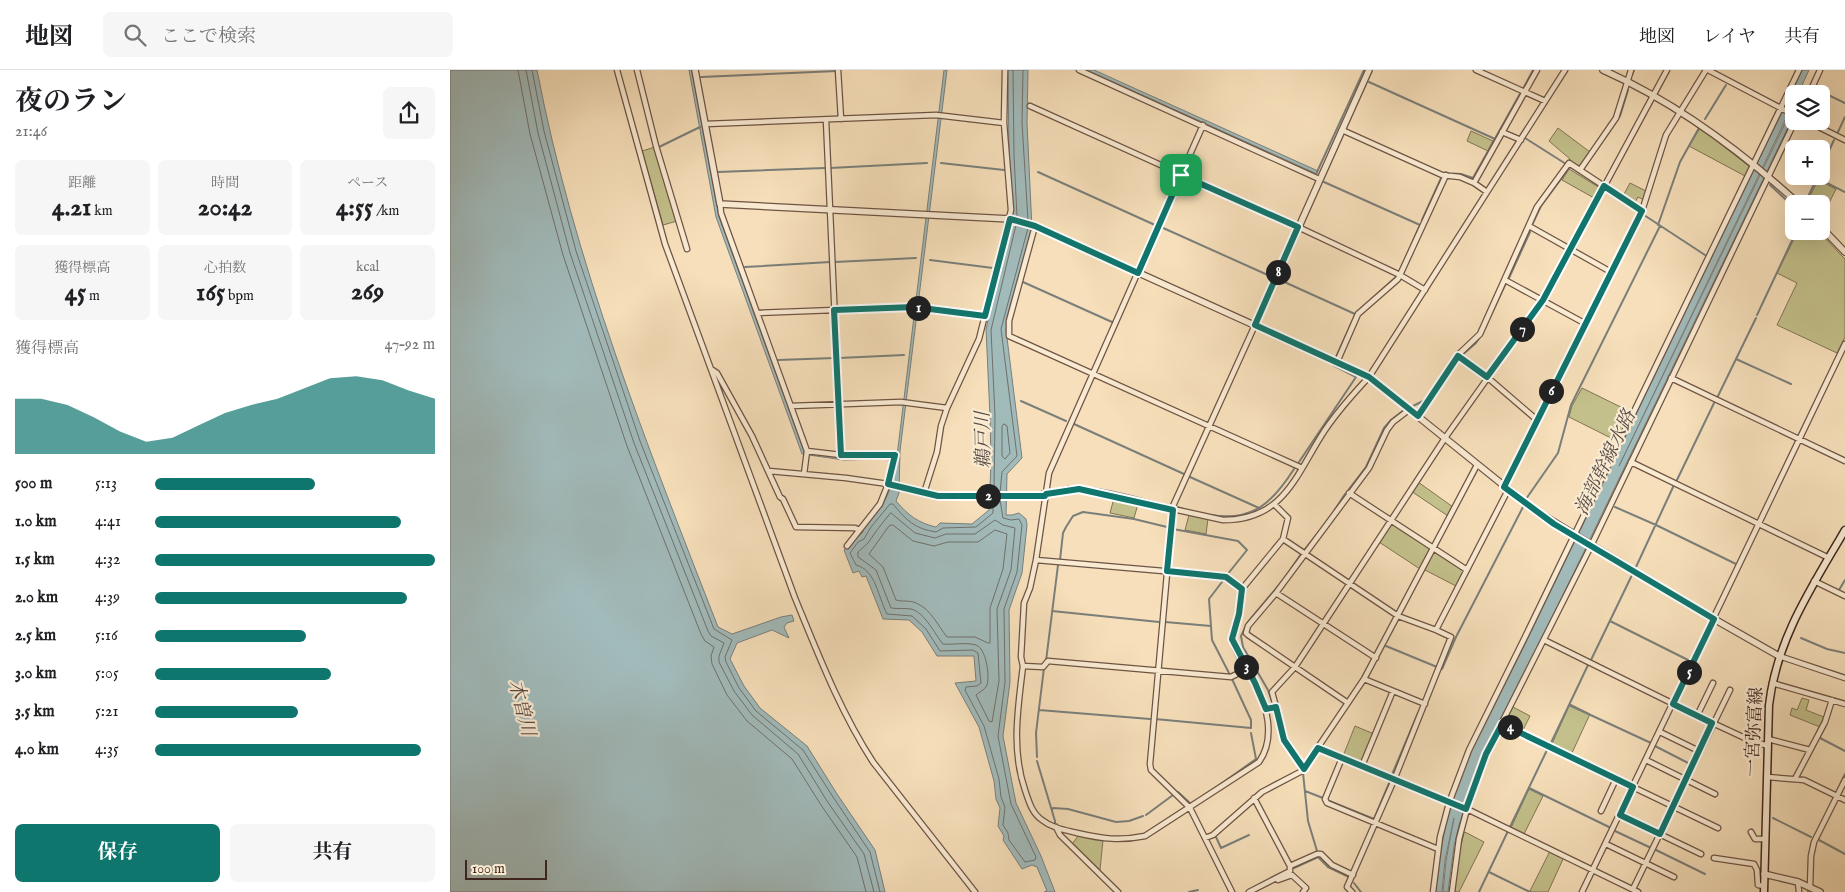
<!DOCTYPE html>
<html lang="ja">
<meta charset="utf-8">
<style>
:root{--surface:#fff;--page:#f6f6f6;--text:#202124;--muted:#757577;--line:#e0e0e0;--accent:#0f766e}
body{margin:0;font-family:"IM FELL English","Noto Serif JP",serif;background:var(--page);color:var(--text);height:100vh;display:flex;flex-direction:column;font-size:19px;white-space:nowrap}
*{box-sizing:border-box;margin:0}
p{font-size:16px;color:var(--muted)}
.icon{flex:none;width:28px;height:28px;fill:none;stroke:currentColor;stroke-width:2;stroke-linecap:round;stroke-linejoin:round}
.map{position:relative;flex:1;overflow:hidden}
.side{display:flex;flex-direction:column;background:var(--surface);width:450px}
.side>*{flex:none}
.tools{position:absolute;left:1335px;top:15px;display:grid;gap:10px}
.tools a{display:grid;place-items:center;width:45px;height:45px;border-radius:8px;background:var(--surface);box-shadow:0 5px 20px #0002;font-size:25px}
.scale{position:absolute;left:15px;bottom:12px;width:82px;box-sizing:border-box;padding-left:5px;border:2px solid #40261d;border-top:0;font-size:14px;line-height:18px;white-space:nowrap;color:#40261d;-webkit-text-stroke:4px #f9ead2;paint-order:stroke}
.pin{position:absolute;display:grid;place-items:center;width:42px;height:42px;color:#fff;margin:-21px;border-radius:10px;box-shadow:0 2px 8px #0006}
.km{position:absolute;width:25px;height:25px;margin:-12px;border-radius:50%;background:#222;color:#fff;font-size:14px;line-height:25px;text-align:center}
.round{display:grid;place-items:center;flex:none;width:52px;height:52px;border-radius:8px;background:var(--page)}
.summary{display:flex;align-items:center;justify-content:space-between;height:85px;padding:0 15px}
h1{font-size:28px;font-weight:700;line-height:38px}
.figures{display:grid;grid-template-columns:repeat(3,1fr);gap:8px;height:85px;padding:5px 15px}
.figures div{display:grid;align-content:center;border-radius:8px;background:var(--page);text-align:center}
.figures b{font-size:25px;font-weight:700}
.figures small{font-size:14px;font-weight:400}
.figures p{font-size:14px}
.chart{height:140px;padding:10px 15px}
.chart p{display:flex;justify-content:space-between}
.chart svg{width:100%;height:90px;margin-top:5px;fill:var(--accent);opacity:.7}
.button{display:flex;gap:10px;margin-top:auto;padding:10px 15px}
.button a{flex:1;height:58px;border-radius:8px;background:var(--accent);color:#fff;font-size:20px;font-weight:700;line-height:58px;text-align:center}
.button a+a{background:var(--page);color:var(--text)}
ul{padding:0 15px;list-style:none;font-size:16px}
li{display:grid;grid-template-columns:80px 60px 1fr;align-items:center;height:38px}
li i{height:12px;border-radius:6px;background:var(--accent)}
header{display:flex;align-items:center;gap:30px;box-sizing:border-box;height:70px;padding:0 25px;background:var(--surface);border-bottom:1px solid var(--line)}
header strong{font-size:24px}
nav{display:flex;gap:28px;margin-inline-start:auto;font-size:18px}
.search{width:350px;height:45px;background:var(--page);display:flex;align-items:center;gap:12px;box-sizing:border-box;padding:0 18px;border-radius:8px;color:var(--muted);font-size:19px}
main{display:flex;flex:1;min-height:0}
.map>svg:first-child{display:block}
.green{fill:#c3c08b;stroke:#827354}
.water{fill:#a1baba;stroke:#7a7f7b}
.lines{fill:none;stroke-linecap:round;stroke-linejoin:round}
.shore{stroke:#70706c;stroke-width:1}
.stream{stroke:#7a7f7b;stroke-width:2}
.minor-casing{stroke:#6e5444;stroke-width:7}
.tertiary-casing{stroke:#6e5444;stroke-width:8}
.secondary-casing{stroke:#40261d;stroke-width:9}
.minor{stroke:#f9ead2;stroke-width:4.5}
.tertiary{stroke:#f9ead2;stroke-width:5.5}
.secondary{stroke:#f9ead2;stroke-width:6}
.route-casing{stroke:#fff;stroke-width:10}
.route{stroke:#0f766e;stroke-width:6}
.labels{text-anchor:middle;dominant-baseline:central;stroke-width:4.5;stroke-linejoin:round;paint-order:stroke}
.street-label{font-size:18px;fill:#40261d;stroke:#f9ead2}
.water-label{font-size:19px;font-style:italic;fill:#584b44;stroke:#f9ead2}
</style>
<header>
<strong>地図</strong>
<div class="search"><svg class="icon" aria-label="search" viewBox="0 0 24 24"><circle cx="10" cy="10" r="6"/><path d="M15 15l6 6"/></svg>ここで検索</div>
<nav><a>地図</a><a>レイヤ</a><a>共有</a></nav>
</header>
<main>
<section class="side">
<div class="summary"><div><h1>夜のラン</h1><p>21:46</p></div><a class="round"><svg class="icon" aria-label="share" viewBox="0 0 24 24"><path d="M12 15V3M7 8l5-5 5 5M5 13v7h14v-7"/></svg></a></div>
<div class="figures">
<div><p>距離</p><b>4.21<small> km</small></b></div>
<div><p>時間</p><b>20:42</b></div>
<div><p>ペース</p><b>4:55<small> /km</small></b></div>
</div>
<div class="figures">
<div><p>獲得標高</p><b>45<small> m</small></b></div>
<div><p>心拍数</p><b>165<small> bpm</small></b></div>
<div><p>kcal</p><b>269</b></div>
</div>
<div class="chart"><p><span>獲得標高</span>47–92 m</p>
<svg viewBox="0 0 160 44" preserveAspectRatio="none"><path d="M0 44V17L10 17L20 20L30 26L40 33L50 38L60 36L70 30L80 24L90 20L100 17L110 12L120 7L130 6L140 8L150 13L160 17V44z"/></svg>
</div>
<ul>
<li><b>500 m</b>5:13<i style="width:57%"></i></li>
<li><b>1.0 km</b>4:41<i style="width:88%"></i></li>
<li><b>1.5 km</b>4:32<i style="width:100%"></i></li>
<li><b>2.0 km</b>4:39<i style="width:90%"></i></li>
<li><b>2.5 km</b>5:16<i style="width:54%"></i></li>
<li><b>3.0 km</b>5:05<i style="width:63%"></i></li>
<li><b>3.5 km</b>5:21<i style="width:51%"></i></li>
<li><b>4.0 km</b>4:35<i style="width:95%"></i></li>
</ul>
<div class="button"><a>保存</a><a>共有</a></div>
</section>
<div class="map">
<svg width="1395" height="822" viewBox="0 0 1395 822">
<rect width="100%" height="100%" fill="#f6dfba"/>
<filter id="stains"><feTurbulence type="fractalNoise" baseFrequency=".004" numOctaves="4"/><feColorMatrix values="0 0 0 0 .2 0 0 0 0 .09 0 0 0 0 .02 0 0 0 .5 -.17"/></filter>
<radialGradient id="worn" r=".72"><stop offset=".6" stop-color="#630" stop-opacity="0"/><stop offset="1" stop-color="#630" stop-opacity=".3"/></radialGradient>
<path class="green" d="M1108,58L1140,82L1130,97L1119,92L1120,89L1099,71Z
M1250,58L1300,97L1295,106L1239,76Z
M1021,61L1043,71L1038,81L1017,71Z
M205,77L227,151L213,155L192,81Z
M1119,99L1150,118L1144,128L1112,110Z
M1368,110L1386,119L1373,145L1371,143V134H1362L1358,130Z
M1180,113L1196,121L1194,130L1188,127L1184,134L1173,126Z
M1348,161H1368L1395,189V267L1387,283L1327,255L1347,213L1327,203Z
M1132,318L1181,342L1167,371L1119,347L1122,336Z
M968,412L1003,437L998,446L961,421Z
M664,428L688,434L684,448L660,443Z
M739,445L758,449L756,464L735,460Z
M940,453L979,477L980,480L970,499L929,472Z
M983,482H986L1013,499L1014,502L1006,516L975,500Z
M1352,628L1359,630L1356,640L1374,647L1370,657L1340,645L1342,638L1347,640Z
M1120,634L1140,644L1121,685L1101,676Z
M1063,637L1080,646L1072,662L1055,653Z
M905,656L924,664L913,692L909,693L893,686Z
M1079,719L1093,726L1073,766L1060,760Z
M1015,762L1034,772L1009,822H1004L1007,791L1014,763Z
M629,765L653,770L650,800L622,774Z
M1100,781L1114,787L1098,822H1082L1080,821Z"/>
<path class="water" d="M0,0H87C124,192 197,375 268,557L282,564L331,547L342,545L344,551L337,553L334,557L339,568L322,560L287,573L280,589L294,616L310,638L357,676L387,724L425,780L435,822H0Z
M239,0H242L269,147L354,381L398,388L445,387L447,386L494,0H497L450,381L449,423L446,431C458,445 468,453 486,457L490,453L522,454L539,440L541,393L540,346L536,259L562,148L559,86L558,0H578L577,53L582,159L556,260L572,388L557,404L556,445H562L569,443L576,449L577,455L572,503L559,540L560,612L553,666L566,733L591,786L605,822H594L597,821L587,797L582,795L572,799L553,770L554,766L548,756L550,738L546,729L544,711L529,657L505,613L526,611L524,586H487L472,562L459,550L433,549L416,506L412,507L409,501L403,503L394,480L407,466H409L413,462V459L416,457L415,456C435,436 443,418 446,391L433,389L394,390L352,384L266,147Z
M637,0H644L868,101L867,104Z
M1352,0H1359L1348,24H1344V32L1169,396L1344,35V45L1090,573L1033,685L1009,755L1004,776L998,822H993L996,791L1004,748L995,790L992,822H985L989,791L997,747L1007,714L1021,681L1079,566Z"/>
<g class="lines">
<path class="shore" d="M68,0L80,64L113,185L177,376L251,564L255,571L264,577L261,586L262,594L277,625L297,651L342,689L371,735L407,787L416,822
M76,0L88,63L120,183L184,373L258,561L261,566L274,573L269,586V592L284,621L302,645L348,684L377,731L414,784L424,822
M82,0L94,61L126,181L190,371L264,559L282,570L275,587L276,592L289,618L306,641L353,680L383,727L420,782L430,822
M563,0L564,85L567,147
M573,0L572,53L578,150
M554,354L557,356L560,383L555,389L552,386V357Z
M544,423L545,346L541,260L566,155
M550,423L552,402L567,386L551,259L578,158
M543,430V443L526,457L493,458L486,462C465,459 456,450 443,434H440L421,457L414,469L408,472L400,483L406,495C426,500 428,527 437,544L462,546L476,559L490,581L523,580L528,583L531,613L527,616L516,617L515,620L534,656L549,709L551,727L555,737L553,755L558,763L559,770L575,792L585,790L586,787L561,734L548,666L555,612L554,539L567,502L572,455L569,449L561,450L553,448L550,430
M441,443L465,463L485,468L496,464H525L545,450L553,455L565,458L561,500L547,539L549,611L542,652L539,651L526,625C529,622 534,621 537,615C540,606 536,578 526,575C516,572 503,575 493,574C485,565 475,542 461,539C455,538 448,539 441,538L426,500L408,487V482L418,473L427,460Z
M443,455L463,471L484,476L498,472H528L545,460L557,464L553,499L540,538V573H538L525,567H497C488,556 481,539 466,533C460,530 452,532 446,530L433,497L419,484L439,456Z"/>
<path class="stream" d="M1182,5L1184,0
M251,7L387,1
M919,12L1045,69
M1073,19L1083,0
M1368,20L1395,33
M1255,49L1276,15
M1388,62L1395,47
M1075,68L1116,94
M209,77L250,57
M491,93L554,100
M1120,97L1151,117
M380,98L477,93
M1371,98L1384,70
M1133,99L1170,46L1178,20
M268,102L375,98
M588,102L705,155
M867,102L914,0
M994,104L995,103L1011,104L1023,108L1071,22
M1367,108L1395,122
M874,112L970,155L949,203
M1320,115L1344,137
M1156,121L1189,142
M1356,131L1368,106
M1194,145L1255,185
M972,150L992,106
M1082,155L1091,136L1120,97
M1208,155L1230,92L1249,58
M711,157L820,206
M480,190L543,198
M385,192L466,188
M295,197L380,192
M1059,208L1080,162
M830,210L905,244
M573,212L662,252
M1307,245L1346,162
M1040,247L1056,213
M1011,286L1026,273L1032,264
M886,287L906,243L947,206
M389,288L454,285
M1286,289L1341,314
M328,290L385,288
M986,325L1007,292
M1267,328L1306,248
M571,331L616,351
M963,336L975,330
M624,354L734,404
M849,392L906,307L883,295
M740,407L809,438
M1226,412L1265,331
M899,419L916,397L934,358L941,350L954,340
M600,420C639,411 680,427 718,435
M590,424L592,421
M1076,429L1108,383L1121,335L1210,156
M727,437L737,440
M1165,437L1206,455L1286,494
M884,441L895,424
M761,445C803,452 823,432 844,399
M723,459L788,471L797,480L777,505
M855,479L867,464
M610,490L613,463L616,457L623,446L633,442L684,449L717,457
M1186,497L1224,415
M775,508L759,529L762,570L780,605
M1389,520L1395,510
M602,541L709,552
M1160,551L1240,591
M715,552L761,556
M1351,568L1377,579L1395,583
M936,576L987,597
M1141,590L1182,505
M596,591L608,495
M992,599L1006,567L1073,437
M823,634L818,620L793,577L791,566L798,552L834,509L851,484
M1119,635L1201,673
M589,640L700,649
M705,649L801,658V650L782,609
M1370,668L1395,681
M834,673L849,698
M1100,675L1138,595
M1205,676L1240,694
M587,687L586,663L594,598
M587,691L605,751V755
M853,703L858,751L867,781
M941,707L968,643
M1079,718L1161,758
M761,721L806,689L801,663
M855,721L873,728
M727,723L728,722L741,734L742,733
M1386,724L1395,704
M877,730L924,749L940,711
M602,740L603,738L618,739L666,752L679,751L693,746
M696,745L723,725
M1323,748L1361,767
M1059,759L1098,678
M1165,761L1199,777
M766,767L771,778L799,765
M1369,770L1395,784
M1206,780L1255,804
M844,798L868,787L878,797L899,807
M1039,802L1080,822
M821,808L837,800
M1358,811L1359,792
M904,813L911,822
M1358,821V822
M739,822L748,820
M1029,822L1058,761"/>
<defs>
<path id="minor" d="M167,0L215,174L345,528C368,584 390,641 423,692L525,822
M187,0L206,76L237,179
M388,0L391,49
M629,0L869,109
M1026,0L1095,31
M1258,0L1344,45
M1359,24L1370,0
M580,36L848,157L950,205L975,220
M376,50L391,385
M1357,51L1395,70
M256,54L486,45L554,53
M753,55L599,403L586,490L580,518L574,533L571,587L573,596C568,638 561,679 575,720C579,732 582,743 592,750C602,758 615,760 627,763C653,769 670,771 695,766L809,692C826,668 817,634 804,611C796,598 786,584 782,569L789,544L792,519L833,469L838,448L825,435
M892,60L992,105L1010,107L1024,113L1037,122
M1052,62L1071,70
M1130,100L1166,48L1181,0
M1024,113L1087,0
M270,134L271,143L357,381L354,404
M585,156L559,251V266L852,398
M1079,156L1161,202
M950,205L996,105
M1055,210L1136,254
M307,243L464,237L535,246
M1008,286L1037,307L1087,350
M887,292L908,244L948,209L950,205
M261,299L267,303L302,366L330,427L333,429L346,457L405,458L409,460
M1221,308L1395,391
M341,336L451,332L497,338
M969,346L1009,284L1030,264L1087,137L1119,93L1192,141
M357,381L391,385H445L438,414L430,434L397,476
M1181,392L1379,488
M319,401L396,408L438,414L488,426L595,427
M1054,417L1192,141L1216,65L1256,0
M474,423L487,382L491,356L497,338L529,269L561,140L554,53L555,0
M899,423L1017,500
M596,424L619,419L641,421L773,450C835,450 846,404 875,360C888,341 903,324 919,307L1115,0
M833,469L948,546L986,560L1001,567L944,710L897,817L902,822
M586,490L771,506L779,508L792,519
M1364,511L1395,526
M826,523L926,588
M986,560L1058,420
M1094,570L1254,649L1297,669L1318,676
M1329,586L1395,608
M573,596L593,597L598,591L781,607L797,599
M914,609L975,634
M1322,613L1395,634
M898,633L798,565L796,563L798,556L826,523L919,398L937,360L943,352L960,339
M826,637L834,670L854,699
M816,639L826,637L822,622L845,597L995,368L1093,230L1217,0
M1247,646L1263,613
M1052,654L1268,758
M1210,662L1249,681
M1318,669L1360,680
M868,678L1017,739L1188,822
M892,688L875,729L877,733L988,779
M1196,690L1265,724
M912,696L943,621
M1317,707L1354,710L1395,730
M1345,709L1375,652L1382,630
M804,728L840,796
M1151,741L1166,709
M1170,745L1251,784
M606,757L610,765L668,822
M1301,762L1305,769H1315
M755,768L763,765L812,722L852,701L914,609L1027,395
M1156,774L1224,807
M1264,788L1304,794L1307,800L1308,815L1314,816
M828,810L842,805L856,818L853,822
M1348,812L1349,822
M1360,817L1361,786L1364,772L1395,710
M1183,819L1280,620
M782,822L740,738L701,700L700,694L723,436L805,255
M799,822L840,801V796L867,784H871L882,795L903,805
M983,822L990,767L999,733L1019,680L1076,565L1349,0
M1002,822L1009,769L1017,739L1036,684L1141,476L1345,51
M1132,822L1395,274"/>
<path id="tertiary" d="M245,0L270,134L560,149L585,156L919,307L1083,439L1236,533L1329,586
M1153,0C1227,33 1290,80 1349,134
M1371,157L1395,182
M805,255L919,0
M1314,804L1348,812L1370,822"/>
<path id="secondary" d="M1314,822L1319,635C1327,568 1362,517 1395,460"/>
</defs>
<use href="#minor" class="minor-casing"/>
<use href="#tertiary" class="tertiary-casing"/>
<use href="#secondary" class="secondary-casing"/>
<use href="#minor" class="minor"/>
<use href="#tertiary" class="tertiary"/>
<use href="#secondary" class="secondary"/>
</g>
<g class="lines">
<defs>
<path id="route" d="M731,105L848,157L805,255L919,307L968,346L1008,286L1037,307L1093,230L1154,116L1192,141L1054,417L1104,454L1264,549L1223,634L1262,653L1210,764L1170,745L1183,717L1052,654L1036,684L1016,739L868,678L854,699L834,670L826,637L816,639L805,613L782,569L789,544L792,519L776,507L717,501L723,440L629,419L596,424L595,426H488L438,414L445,385H391L384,240L464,237L535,246L560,149L585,156L688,203Z"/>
</defs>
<use href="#route" class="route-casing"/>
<use href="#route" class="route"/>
</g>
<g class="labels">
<g class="street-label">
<text transform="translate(1305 662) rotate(-87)">一宮弥富線</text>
</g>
<g class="water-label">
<text transform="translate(534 370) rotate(-91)">鵜戸川</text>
<text transform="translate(1156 393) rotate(-64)">海部幹線水路</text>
<text transform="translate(71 638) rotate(76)">木曽川</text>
</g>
</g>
<rect width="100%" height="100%" filter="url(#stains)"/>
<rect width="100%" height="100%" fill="url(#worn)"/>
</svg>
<div class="tools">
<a><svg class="icon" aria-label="layers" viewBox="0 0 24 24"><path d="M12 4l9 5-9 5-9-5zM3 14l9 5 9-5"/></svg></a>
<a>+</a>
<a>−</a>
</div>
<div class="scale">100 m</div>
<div class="pin" style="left:731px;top:105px;background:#1e9e55"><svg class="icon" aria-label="arrive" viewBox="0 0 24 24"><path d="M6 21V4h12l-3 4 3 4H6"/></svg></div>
<b class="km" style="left:468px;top:238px">1</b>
<b class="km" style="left:538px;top:426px">2</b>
<b class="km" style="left:796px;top:597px">3</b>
<b class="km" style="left:1060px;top:657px">4</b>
<b class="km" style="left:1239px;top:602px">5</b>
<b class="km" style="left:1101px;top:321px">6</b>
<b class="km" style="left:1072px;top:259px">7</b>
<b class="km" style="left:828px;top:202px">8</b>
</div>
</main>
